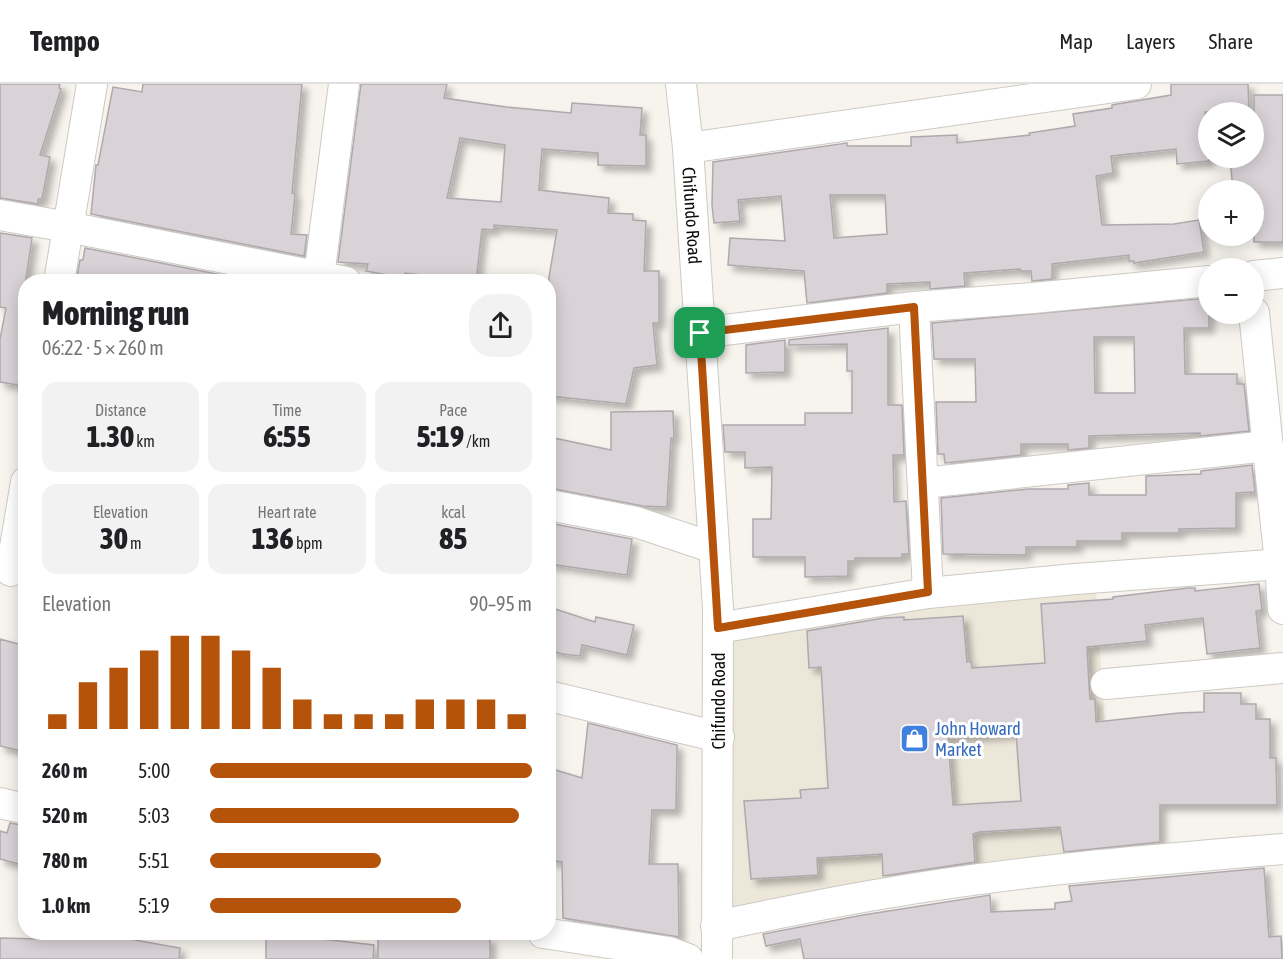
<!DOCTYPE html>
<meta charset="utf-8">
<style>
:root{--surface:#fff;--page:#f2f2f2;--text:#202124;--muted:#757577;--line:#e0e0e0;--accent:#b45309}
body{margin:0;font-family:"Asap Condensed",sans-serif;background:var(--page);color:var(--text);height:100vh;display:flex;flex-direction:column;font-size:22px;white-space:nowrap}
*{box-sizing:border-box;margin:0}
p{font-size:20px;color:var(--muted)}
.icon{flex:none;width:33px;height:33px;fill:none;stroke:currentColor;stroke-width:2;stroke-linecap:round;stroke-linejoin:round}
.map{position:relative;flex:1;overflow:hidden}
.sheet{position:absolute;left:18px;top:190px;width:538px;height:666px;display:flex;flex-direction:column;background:var(--surface);border-radius:24px;box-shadow:0 3px 15px #0003}
.sheet>*{flex:none}
.controls{position:absolute;left:1198px;top:18px;display:grid;gap:12px}
.controls a{display:grid;place-items:center;width:66px;height:66px;border-radius:50%;background:var(--surface);box-shadow:0 3px 15px #0003;font-size:30px}
.pin{position:absolute;display:grid;place-items:center;width:51px;height:51px;color:#fff;margin:-26px;border-radius:12px;box-shadow:0 3px 9px #0006}
.round{display:grid;place-items:center;flex:none;width:63px;height:63px;border-radius:24px;background:var(--page)}
.headline{display:flex;align-items:center;justify-content:space-between;height:102px;padding:0 24px}
h1{font-size:33px;font-weight:800;line-height:45px}
.figures{display:grid;grid-template-columns:repeat(3,1fr);gap:9px;height:102px;padding:6px 24px}
.figures div{display:grid;align-content:center;border-radius:15px;background:var(--page);text-align:center}
.figures b{font-size:30px;font-weight:800}
.figures small{font-size:16px;font-weight:400}
.figures p{font-size:16px}
.chart{height:168px;padding:12px 24px}
.chart p{display:flex;justify-content:space-between}
.chart svg{width:100%;height:108px;margin-top:6px;stroke:var(--accent);stroke-width:6}
ul{padding:0 24px;list-style:none;font-size:20px}
li{display:grid;grid-template-columns:96px 72px 1fr;align-items:center;height:45px}
li i{height:15px;border-radius:8px;background:var(--accent)}
header{display:flex;align-items:center;gap:36px;box-sizing:border-box;height:84px;padding:0 30px;background:var(--surface);border-bottom:2px solid var(--line)}
header strong{font-size:28px}
nav{display:flex;gap:33px;margin-inline-start:auto;font-size:21px}
.map>svg:first-child{display:block}
.built{fill:#ede7da}
.building{fill:#d9d3d7;stroke:#afa9ad;stroke-width:1.5;fill-rule:evenodd;filter:url(#shadow)}
.lines{fill:none;stroke-linecap:round;stroke-linejoin:round}
.minor-casing{stroke:#cdcac4;stroke-width:32}
.minor{stroke:#fff;stroke-width:30}
.route-casing{stroke:#fff;stroke-width:12}
.route{stroke:#b45309;stroke-width:8}
.labels{text-anchor:middle;dominant-baseline:central;stroke-width:6;stroke-linejoin:round;paint-order:stroke}
.street-label{font-size:18px;fill:#0c0b09;stroke:#fff}
.shop-label{font-size:18px;fill:#366cbe;stroke:#fff;text-anchor:start}
</style>
<header>
<strong>Tempo</strong>
<nav><a>Map</a><a>Layers</a><a>Share</a></nav>
</header>
<div class="map">
<svg width="1283" height="875" viewBox="0 0 1283 875">
<defs>
<filter id="shadow"><feDropShadow dx="5.5" dy="5.5" stdDeviation="3" flood-color="#0004"/></filter>
</defs>
<rect width="100%" height="100%" fill="#f7f4ee"/>
<path class="built" d="M1096,508L1114,775L724,825L719,534Z"/>
<path class="building" d="M0,0H60L59,4L61,5L40,71L50,73L42,115H38V120L0,114Z
M143,0H302L292,109L295,110L291,150L307,151L304,172L91,130L96,81H98L113,3L142,8Z
M361,0H447L444,14L506,23L571,29L572,19L642,24L640,51H646V82L598,81V69L542,65L539,106L609,114L608,129L633,130V136L646,137L644,187H659V239H653L657,281L634,284L626,320L549,312V193L557,146L494,141V146L482,145L476,197L405,189L404,194L366,187L368,180L338,178ZM460,54L505,61L501,118L447,114Z
M1171,0H1248L1249,28H1205L1209,77L1177,80L1176,65L1111,72L1113,89L1096,92L1102,141L1174,140L1199,136L1204,168L1134,179V177H1129V171L1052,180V195L1032,197L1031,187H1020V185L964,189L965,202L930,205V198L887,200V209L807,219L804,187L728,181L730,154L785,157L781,112L738,116L740,137L714,139L712,121L713,78L847,59V62H911V53L957,51V59L1030,51L1029,49L1075,42L1073,30L1112,24V21L1171,11ZM830,111H885L887,150L834,154Z
M1254,11H1283V158H1254V106H1233L1230,74H1254Z
M0,149L32,154L26,194V264L18,301L0,298V255L6,224L0,223Z
M85,164L257,198H76L80,176H83Z
M1209,214V244H1184L1185,290H1237V300H1244L1249,347L1200,352V349L1089,352V364L1068,366V360H1021V371L945,379L944,370H938L936,318H976L975,275H934L932,239ZM1094,253H1134L1135,309H1095Z
M888,244V321H902L904,371H893L894,418L906,417L909,470H902V474H855V477H848V492L805,493V473H753V435H771L772,383L745,384V368H725L723,341H805V329H852V287H847V260L789,261V256Z
M785,256V288L746,289V261Z
M673,327L674,354H671L667,423L643,422L549,404V353L611,366V328Z
M1252,381L1255,408L1236,409V444L1179,445V449H1122V457H1077V463H1026V471L943,470L941,414L1028,405H1068V401L1089,399V411H1146V392L1201,390V387Z
M549,439L632,455L627,491L549,480Z
M1259,500L1262,526L1256,527L1260,564L1207,570L1203,534L1145,541L1147,557L1087,563L1089,601L1090,615H1095L1096,638L1179,629L1204,628V609H1241V620H1256V635H1270V674H1276L1277,721H1160V758L1064,768L1060,743L979,748L973,750L975,778L883,792L882,770L817,774L818,791L751,795L744,717L801,714L800,706L828,704L821,583L809,584L807,547L884,534L904,533V536L963,532L967,578L971,577L972,584L1045,579L1041,520L1113,515V513L1188,504H1195V507ZM1016,649L1021,717L953,721L948,654Z
M549,523L595,538L596,533L634,541L627,571L582,561L580,572L562,570L549,566Z
M0,555L26,562V668L0,662Z
M588,639L677,661L676,726H652L649,780H678L679,853L563,834L562,778L549,776V684L582,694Z
M10,739L26,742V782L0,775V747L7,749Z
M1264,784L1269,853L1281,852L1282,875H804L800,855L766,862L763,850L863,831L990,811L991,828L1055,825V819L1072,817L1069,802Z
M39,849H96L180,864L179,875H0V854L39,855Z
M266,849H296V852L374,861L373,875H266Z
M378,849L455,852V855L490,854V875H378Z"/>
<g class="lines">
<defs>
<g id="minor">
<path id="s1" d="M681,0L688,64L718,524L717,875"/>
<path d="M688,64L1136,0"/>
<path d="M0,131L68,143L346,198"/>
<path d="M319,192L344,0"/>
<path d="M1254,192L1283,189"/>
<path d="M59,198L92,0"/>
<path d="M914,223L928,509"/>
<path d="M1254,229L1280,480L1283,525"/>
<path d="M700,249L914,223L1033,214L1209,197"/>
<path d="M923,399L1268,362"/>
<path d="M549,421L636,438L714,464"/>
<path d="M11,487L26,398"/>
<path d="M718,544L928,509L1075,495L1283,480"/>
<path d="M1106,600L1283,584"/>
<path d="M549,612L719,653"/>
<path d="M0,719L26,725"/>
<path d="M716,842C771,831 826,819 881,810C1014,787 1149,776 1283,765"/>
<path d="M543,849L669,868L688,875"/>
</g>
</defs>
<use href="#minor" class="minor-casing"/>
<use href="#minor" class="minor"/>
</g>
<g class="lines">
<defs>
<path id="route" d="M914,223L928,508L718,544L700,249Z"/>
</defs>
<use href="#route" class="route-casing"/>
<use href="#route" class="route"/>
</g>
<defs>
<symbol id="shop-square" viewBox="-11 -11 22 22"><rect x="-9" y="-9" width="18" height="18" rx="4" fill="#3f7fe0" stroke="#fff"/><path d="M-5-2.5h2.3a2.7 3.5 0 0 1 5.4 0H5L5.5 6h-11ZM-1.5-2.5h3a1.5 2.3 0 0 0-3 0Z" fill="#fff"/></symbol>
</defs>
<g fill-rule="evenodd">
<use href="#shop-square" x="898" y="638" width="33" height="33"/>
</g>
<g class="labels">
<g class="street-label">
<text stroke="none"><textPath href="#s1" startOffset="132">Chifundo Road</textPath></text>
<text transform="translate(718 617) rotate(-90)">Chifundo Road</text>
</g>
<g class="shop-label">
<text x="935" y="644">John Howard<tspan x="935" dy="21">Market</tspan></text>
</g>
</g>
</svg>
<div class="controls">
<a><svg class="icon" aria-label="layers" viewBox="0 0 24 24"><path d="M12 4l9 5-9 5-9-5zM3 14l9 5 9-5"/></svg></a>
<a>+</a>
<a>−</a>
</div>
<div class="pin" style="left:700px;top:249px;background:#1e9e55"><svg class="icon" aria-label="arrive" viewBox="0 0 24 24"><path d="M6 21V4h12l-3 4 3 4H6"/></svg></div>
<section class="sheet">
<div class="headline"><div><h1>Morning run</h1><p>06:22 · 5 × 260 m</p></div><a class="round"><svg class="icon" aria-label="share" viewBox="0 0 24 24"><path d="M12 15V3M7 8l5-5 5 5M5 13v7h14v-7"/></svg></a></div>
<div class="figures">
<div><p>Distance</p><b>1.30<small> km</small></b></div>
<div><p>Time</p><b>6:55</b></div>
<div><p>Pace</p><b>5:19<small> /km</small></b></div>
</div>
<div class="figures">
<div><p>Elevation</p><b>30<small> m</small></b></div>
<div><p>Heart rate</p><b>136<small> bpm</small></b></div>
<div><p>kcal</p><b>85</b></div>
</div>
<div class="chart"><p><span>Elevation</span>90–95 m</p>
<svg viewBox="0 0 160 44" preserveAspectRatio="none"><path d="M5 44V38M15 44V25M25 44V19M35 44V12M45 44V6M55 44V6M65 44V12M75 44V19M85 44V32M95 44V38M105 44V38M115 44V38M125 44V32M135 44V32M145 44V32M155 44V38"/></svg>
</div>
<ul>
<li><b>260 m</b>5:00<i style="width:100%"></i></li>
<li><b>520 m</b>5:03<i style="width:96%"></i></li>
<li><b>780 m</b>5:51<i style="width:53%"></i></li>
<li><b>1.0 km</b>5:19<i style="width:78%"></i></li>
</ul>
</section>
</div>
